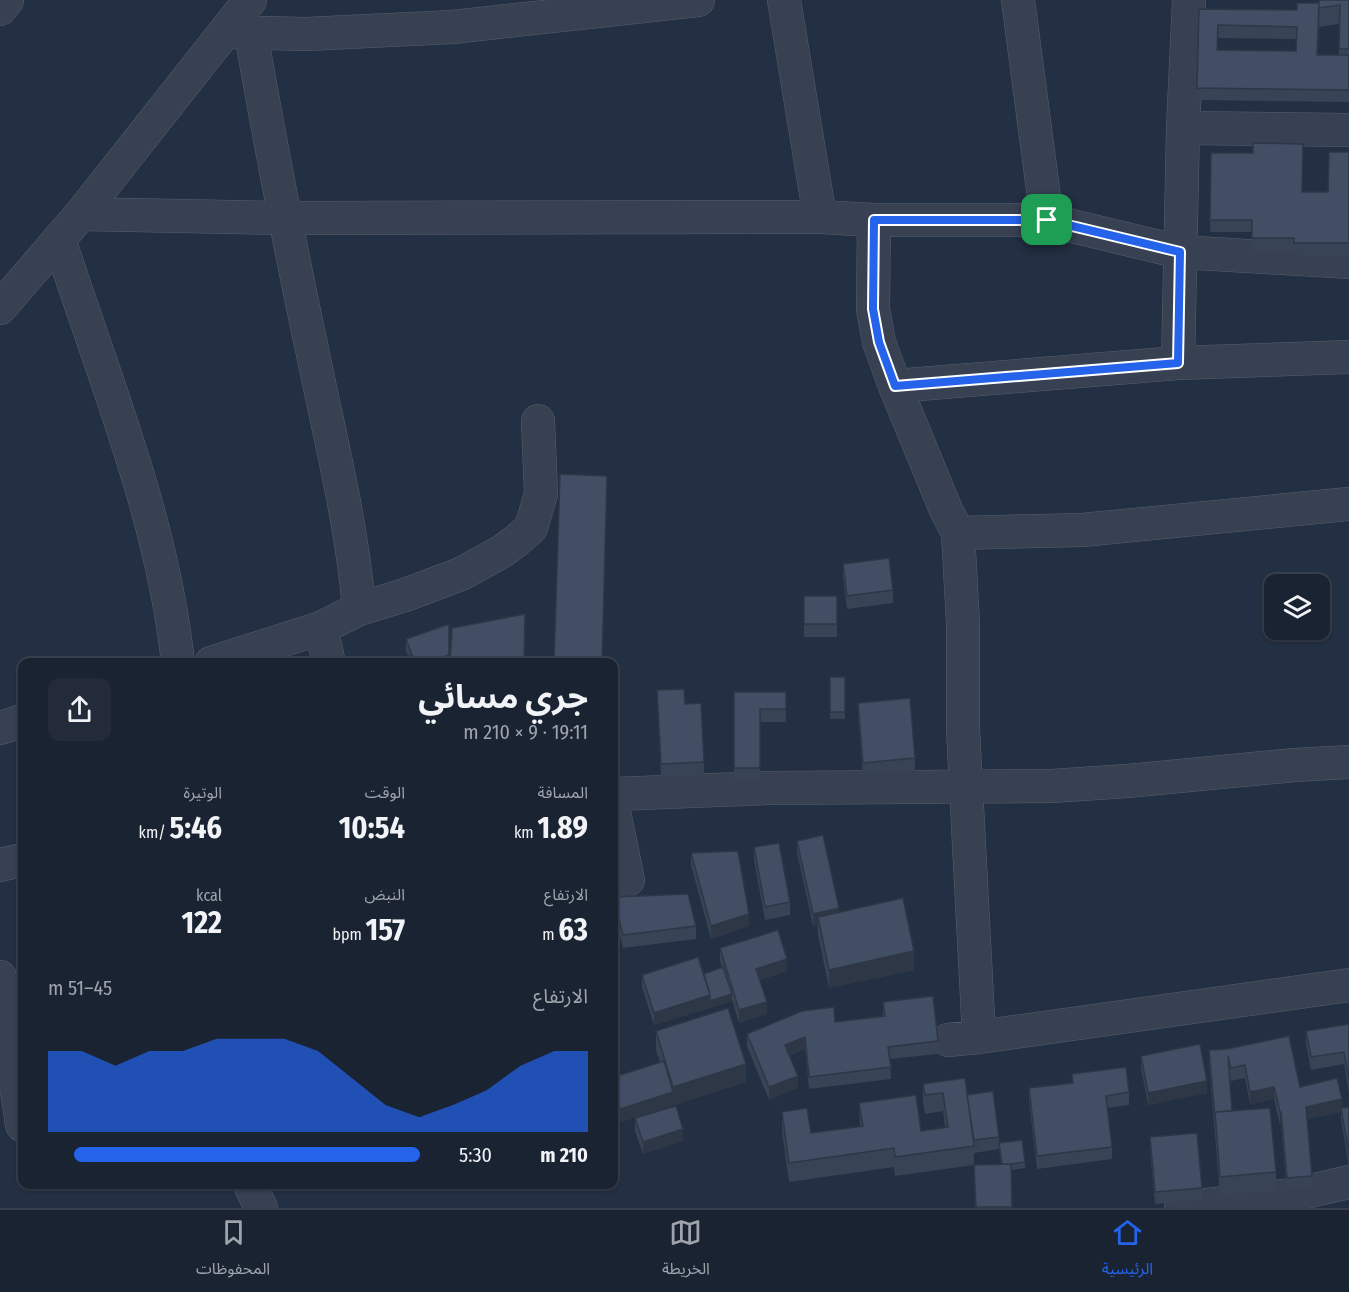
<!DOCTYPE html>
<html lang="ar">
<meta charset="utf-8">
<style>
:root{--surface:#1a2332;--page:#232b3a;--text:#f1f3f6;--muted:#9fa4ac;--line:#38404d;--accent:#2563eb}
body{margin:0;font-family:"Fira Sans Condensed","Noto Sans Arabic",sans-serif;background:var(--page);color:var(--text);direction:rtl;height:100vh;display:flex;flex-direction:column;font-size:22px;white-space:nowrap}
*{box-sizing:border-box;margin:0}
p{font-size:20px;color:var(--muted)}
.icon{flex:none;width:33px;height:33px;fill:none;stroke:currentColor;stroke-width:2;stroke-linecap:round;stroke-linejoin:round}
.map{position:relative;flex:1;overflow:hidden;direction:ltr}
.side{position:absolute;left:18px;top:658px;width:600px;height:531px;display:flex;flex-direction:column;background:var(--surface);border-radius:12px;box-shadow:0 2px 4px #0004,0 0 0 2px var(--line);direction:rtl}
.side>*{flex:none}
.tools{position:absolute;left:1264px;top:574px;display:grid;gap:12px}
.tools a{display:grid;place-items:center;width:66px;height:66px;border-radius:12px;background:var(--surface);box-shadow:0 2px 4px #0004,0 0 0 2px var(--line);font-size:30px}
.pin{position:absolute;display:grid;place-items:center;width:51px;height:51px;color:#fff;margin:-26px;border-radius:12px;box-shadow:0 3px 9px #0006}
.round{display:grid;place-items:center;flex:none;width:63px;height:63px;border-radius:12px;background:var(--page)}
.head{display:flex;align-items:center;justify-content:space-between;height:102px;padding:0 30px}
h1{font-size:33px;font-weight:700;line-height:45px}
.stats{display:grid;grid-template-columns:repeat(3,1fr);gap:9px;height:102px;padding:6px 30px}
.stats div{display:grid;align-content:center}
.stats b{font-size:30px;font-weight:700}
.stats small{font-size:16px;font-weight:400}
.stats p{font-size:16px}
.chart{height:168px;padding:12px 30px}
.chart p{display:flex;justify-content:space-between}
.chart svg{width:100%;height:108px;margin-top:6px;fill:var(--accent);opacity:.7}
ul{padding:0 30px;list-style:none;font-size:20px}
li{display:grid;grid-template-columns:96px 72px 1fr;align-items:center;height:45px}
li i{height:15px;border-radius:8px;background:var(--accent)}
.dock{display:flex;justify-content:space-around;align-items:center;height:84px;border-top:2px solid var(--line);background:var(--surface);font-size:16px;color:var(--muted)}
.dock a{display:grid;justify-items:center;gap:3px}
.dock .on{color:var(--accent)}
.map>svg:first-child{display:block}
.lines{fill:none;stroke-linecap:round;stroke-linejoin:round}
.minor-casing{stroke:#555f6f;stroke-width:34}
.minor{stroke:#374151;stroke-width:33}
.wall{fill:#394356;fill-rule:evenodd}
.shaded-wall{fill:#2e3746}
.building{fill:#424e64;stroke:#2e3746;stroke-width:1.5;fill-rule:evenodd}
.route-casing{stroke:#fff;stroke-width:12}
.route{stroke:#2563eb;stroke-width:8}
</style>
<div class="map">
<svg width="1349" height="1208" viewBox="0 0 1349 1208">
<rect width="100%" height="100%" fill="#232f42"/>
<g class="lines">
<defs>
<path id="minor" d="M784,0L820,217
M1018,0L1047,220
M0,9L7,0
M225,32L306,34L453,27L698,0
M251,34C270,141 290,248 313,354C330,438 352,523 359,609
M1183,128L1349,130
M81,214L284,218L820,217L874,220H1047L1180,252L1349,262
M874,220L873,309L879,342L895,386L946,510L958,533L963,623V729L979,1037
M59,239C104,379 162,515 178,663
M0,308L81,214L250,0
M1178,363L1183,128L1189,0
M895,386L1178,363L1349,357
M958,533L1082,530L1349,504
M321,628L329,663
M211,663L321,628L359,609L405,595L461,574L501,552L516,541L531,528L541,494L538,421
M0,728L22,721
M614,794L767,788L1052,786L1127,781L1295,765L1349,762
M614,812L628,880
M0,865L22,860
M0,977L22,1125
M948,1040L979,1037L1349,985
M250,1185L261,1208
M1181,1208L1292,1195L1349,1182"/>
</defs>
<use href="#minor" class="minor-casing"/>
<use href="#minor" class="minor"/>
</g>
<path class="wall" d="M1349,0V102L1197,100L1199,9L1297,10L1319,3ZM1339,24V55H1318L1319,27ZM1218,38L1296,39V51L1217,50Z
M1349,152V256L1294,255V251L1252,250V232H1210L1211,153L1302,192H1328Z
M843,564L893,590V603L847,609L843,577Z
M804,596H837V637H804Z
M406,639L449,663L408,656L406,651Z
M830,677H845V719H830Z
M657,690L685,704L704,762V775L661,777Z
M734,692H786V722H760V780H734Z
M858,703L915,758V771L863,775L858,715Z
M614,714H619L617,770H614Z
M797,841L839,912L914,970L829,988L818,935V925L813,926L797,853Z
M754,847L790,902V915L765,920L754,860Z
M691,853L749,926L711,939L691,865Z
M614,897L696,926V939L623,948L614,913Z
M720,948L787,971L760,980L767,1014L739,1023L732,1000V1001L654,1025L642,987V975L704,974L722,968L720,961Z
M883,1002L938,1041V1054L890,1059L891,1079L809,1089L805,1049L789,1056L798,1088L769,1100L747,1046V1034L883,1016Z
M1349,1024V1094L1344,1064L1311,1070L1306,1044V1031Z
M656,1031L746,1082L614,1124V1077L660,1062L656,1050Z
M1209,1050L1300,1087L1342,1108L1349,1107V1167L1341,1120V1112L1307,1119L1312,1176V1189L1287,1191L1281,1125H1280L1274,1099L1250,1104L1245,1078L1231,1081L1229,1074L1232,1111L1276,1172V1191L1220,1195L1209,1063Z
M1141,1056L1207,1093L1148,1105L1141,1068Z
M1072,1074L1129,1092V1105L1107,1108L1112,1147V1159L1037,1169L1029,1101V1088L1072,1083Z
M923,1084L967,1095L999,1137V1143L1025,1162V1168L1011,1170L1012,1208H975L974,1165L1001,1164L999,1149L974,1153V1165L895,1176L894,1167L789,1182L782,1131V1112L811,1133L860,1126L859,1103L921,1131L945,1128L943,1111L925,1114L923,1103Z
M635,1118L683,1141L643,1154L635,1131Z
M1150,1137L1202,1188V1200L1155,1204L1150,1149Z"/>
<path class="shaded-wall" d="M449,655V663H424Z
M839,908V920L818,917V925L813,926V914Z
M749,914V926L711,939V926Z
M914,951V970L829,988V970Z
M787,959V971L756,981V969Z
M732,994V1001L654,1025V1013L710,995Z
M767,1002V1014L739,1023V1010Z
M805,1037V1049L785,1057V1045Z
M746,1064V1082L614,1124V1111L673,1092V1087Z
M798,1076V1088L769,1100V1087Z
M1207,1081V1093L1148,1105V1093Z
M1274,1087V1099L1250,1104V1092Z
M1342,1099V1111L1341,1108V1112L1306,1119V1107Z
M1280,1112H1281V1125H1280Z
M683,1129V1141L643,1154V1142Z"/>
<path class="building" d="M1319,0H1349V49H1339L1340,5L1319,8Z
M1297,3H1319L1317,55H1349V90L1197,88L1199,9L1297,10ZM1218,25L1297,27L1296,51L1217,50Z
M1253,143L1303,144L1302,192H1328L1329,152H1349V243H1294V238H1252V220H1210L1211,153H1253Z
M560,474L607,476L602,663H554Z
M889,558L893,590L847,596L843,564Z
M804,596H837V624H804Z
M525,614L524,663H450L452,628Z
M449,624V655L424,663H387L412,655L406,639Z
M830,677H845V712H830Z
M684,689L685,704L701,703L704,762L661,764L657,690Z
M734,692H786V709H760V768H734Z
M910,698L915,758L863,763L858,703Z
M614,714H619L617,758L614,757Z
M823,835L839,908L813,914L797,841Z
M779,843L790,902L765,907L754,847Z
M738,851L749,914L711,926L691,853Z
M688,894L696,926L623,935L614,901V897Z
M903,898L914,951L829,970L818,917Z
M778,930L787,959L756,969L767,1002L739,1010L720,948Z
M698,957L710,995L654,1013L642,975Z
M723,967L732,994L710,1001V995L704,974Z
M933,996L938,1041L888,1047L891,1067L809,1077L805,1037L785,1045L798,1076L769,1087L747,1034L802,1011L834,1007L835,1022L885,1016L883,1002Z
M728,1008L746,1064L673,1087L656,1031Z
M1349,1024V1081L1344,1052L1311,1057L1306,1031Z
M1289,1036L1300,1087L1337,1078L1342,1099L1306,1107L1312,1176L1287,1178L1281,1112H1280L1274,1087L1250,1092L1245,1065L1231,1068L1228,1056L1232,1111L1215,1112V1118L1209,1050L1227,1049Z
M1200,1044L1207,1081L1148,1093L1141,1056Z
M664,1061L673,1092L614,1111V1077Z
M1126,1067L1129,1092L1106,1096L1112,1147L1037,1156L1029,1088L1073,1083L1072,1074Z
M965,1078L974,1146L895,1157L894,1148L789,1163L782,1112L807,1108L811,1133L863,1126L859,1103L916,1095L921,1131L948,1127L943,1093L925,1095L923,1084Z
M993,1091L999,1137L974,1140L967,1095Z
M676,1106L683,1129L643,1142L635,1118Z
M1349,1107V1154L1341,1108Z
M1270,1108L1276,1172L1220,1177L1215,1112Z
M1197,1133L1202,1188L1155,1192L1150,1137Z
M1022,1140L1025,1162L1011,1164H1002L999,1143Z
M1011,1164L1012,1207H976L974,1165Z"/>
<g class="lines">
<defs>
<path id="route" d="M874,220H1047L1180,252L1178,363L895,386L879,342L873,309Z"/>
</defs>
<use href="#route" class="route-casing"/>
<use href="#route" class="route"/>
</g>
</svg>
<div class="tools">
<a><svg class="icon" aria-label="layers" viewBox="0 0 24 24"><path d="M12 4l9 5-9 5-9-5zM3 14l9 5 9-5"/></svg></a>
</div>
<div class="pin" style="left:1047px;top:220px;background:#1e9e55"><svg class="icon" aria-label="arrive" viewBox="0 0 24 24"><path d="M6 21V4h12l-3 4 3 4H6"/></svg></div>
<section class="side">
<div class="head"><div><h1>جري مسائي</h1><p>19:11 · 9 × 210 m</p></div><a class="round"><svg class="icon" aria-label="share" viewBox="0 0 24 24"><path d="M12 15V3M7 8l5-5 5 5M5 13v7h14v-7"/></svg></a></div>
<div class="stats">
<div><p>المسافة</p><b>1.89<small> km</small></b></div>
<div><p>الوقت</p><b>10:54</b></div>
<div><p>الوتيرة</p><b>5:46<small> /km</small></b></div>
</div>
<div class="stats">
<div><p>الارتفاع</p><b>63<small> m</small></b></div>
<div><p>النبض</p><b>157<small> bpm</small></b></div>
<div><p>kcal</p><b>122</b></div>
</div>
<div class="chart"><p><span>الارتفاع</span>45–51 m</p>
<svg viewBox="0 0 160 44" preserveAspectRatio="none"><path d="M0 44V11L10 11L20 17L30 11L40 11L50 6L60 6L70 6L80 11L90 22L100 33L110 38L120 33L130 27L140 17L150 11L160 11V44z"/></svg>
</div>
<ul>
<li><b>210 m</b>5:30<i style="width:93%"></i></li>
</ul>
</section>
</div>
<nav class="dock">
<a class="on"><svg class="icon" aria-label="home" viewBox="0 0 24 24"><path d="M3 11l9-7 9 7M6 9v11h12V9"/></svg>الرئيسية</a>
<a><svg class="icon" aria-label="map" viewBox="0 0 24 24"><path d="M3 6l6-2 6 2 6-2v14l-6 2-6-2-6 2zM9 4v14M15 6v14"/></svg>الخريطة</a>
<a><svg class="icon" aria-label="saved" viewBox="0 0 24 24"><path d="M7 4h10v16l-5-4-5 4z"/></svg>المحفوظات</a>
</nav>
